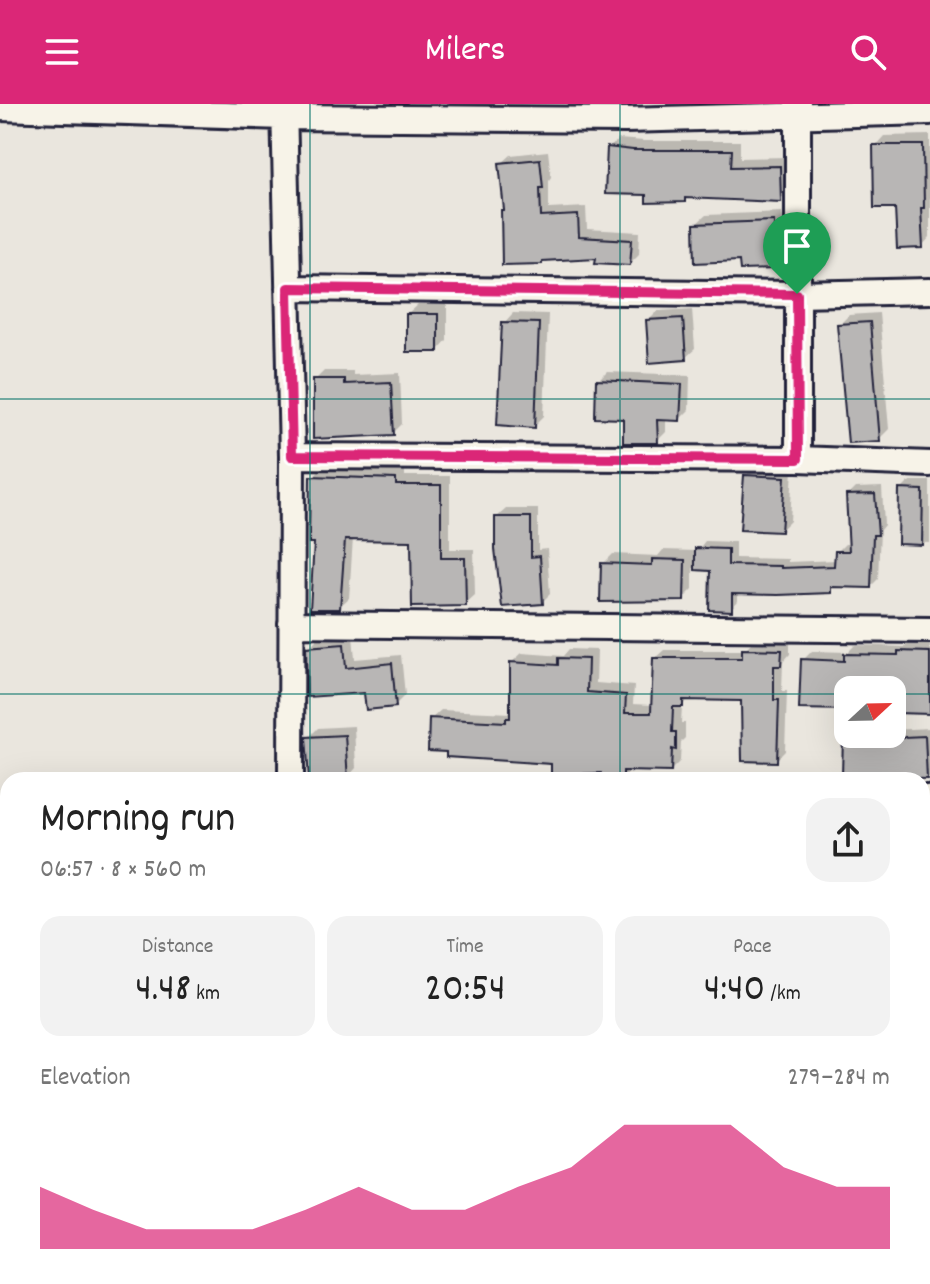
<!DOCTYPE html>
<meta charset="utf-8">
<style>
:root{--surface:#fff;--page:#f2f2f2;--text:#222;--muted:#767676;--accent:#db2777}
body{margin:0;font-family:Dekko,sans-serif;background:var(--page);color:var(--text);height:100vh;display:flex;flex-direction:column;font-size:30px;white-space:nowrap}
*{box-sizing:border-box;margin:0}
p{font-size:26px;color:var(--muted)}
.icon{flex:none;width:44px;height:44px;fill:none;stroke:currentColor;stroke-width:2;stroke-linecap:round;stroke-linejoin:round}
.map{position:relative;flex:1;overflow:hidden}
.sheet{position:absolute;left:0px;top:668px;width:930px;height:512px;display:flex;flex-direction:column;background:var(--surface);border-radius:24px 24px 0 0;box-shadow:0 8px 32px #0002}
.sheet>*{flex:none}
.needle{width:52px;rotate:68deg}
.tools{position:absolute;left:834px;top:572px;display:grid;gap:16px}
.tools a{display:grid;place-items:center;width:72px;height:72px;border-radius:16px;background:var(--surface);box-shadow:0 8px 32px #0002;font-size:40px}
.pin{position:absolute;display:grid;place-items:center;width:68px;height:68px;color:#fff;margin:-82px -34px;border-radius:50% 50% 50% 0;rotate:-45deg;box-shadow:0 0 8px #0007}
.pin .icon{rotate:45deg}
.round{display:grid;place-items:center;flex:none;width:84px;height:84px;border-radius:24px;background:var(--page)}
.summary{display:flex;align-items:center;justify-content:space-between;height:136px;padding:0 40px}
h1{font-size:44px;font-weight:600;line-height:60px}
.metrics{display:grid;grid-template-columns:repeat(3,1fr);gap:12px;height:136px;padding:8px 40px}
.metrics div{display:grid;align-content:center;border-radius:20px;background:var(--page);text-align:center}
.metrics b{font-size:40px;font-weight:600}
.metrics small{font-size:22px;font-weight:400}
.metrics p{font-size:22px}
.chart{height:224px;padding:16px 40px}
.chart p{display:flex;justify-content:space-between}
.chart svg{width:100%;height:144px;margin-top:8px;fill:var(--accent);opacity:.7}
header{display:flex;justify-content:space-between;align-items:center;height:104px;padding:0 40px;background:var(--accent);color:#fff;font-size:36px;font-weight:600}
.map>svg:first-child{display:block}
.shadow{fill:#0003}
.building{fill:#b8b6b5;stroke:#22223b;stroke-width:2}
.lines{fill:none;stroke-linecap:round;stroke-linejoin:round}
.minor-casing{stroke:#22223b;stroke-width:30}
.minor{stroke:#f7f3e8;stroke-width:24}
.route-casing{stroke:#fff;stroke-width:16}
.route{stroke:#db2777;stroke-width:10}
.grid{fill:none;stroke:#0f766e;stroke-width:2;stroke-opacity:0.55}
</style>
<header><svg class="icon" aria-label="menu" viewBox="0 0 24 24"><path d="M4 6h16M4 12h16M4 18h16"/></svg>Milers<svg class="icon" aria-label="search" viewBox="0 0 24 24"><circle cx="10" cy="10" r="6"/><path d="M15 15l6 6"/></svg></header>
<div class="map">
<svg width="930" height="1180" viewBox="0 0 930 1180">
<rect width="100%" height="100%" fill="#eae6de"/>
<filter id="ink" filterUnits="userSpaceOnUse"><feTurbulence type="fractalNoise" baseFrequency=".0125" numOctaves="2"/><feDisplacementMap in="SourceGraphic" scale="16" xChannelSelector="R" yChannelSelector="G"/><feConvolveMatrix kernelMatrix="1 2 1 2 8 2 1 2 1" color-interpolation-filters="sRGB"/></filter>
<g filter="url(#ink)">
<path class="shadow" d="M930,31V133L922,142L896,102L875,42L884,32Z
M619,35L644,37H740V54L788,53L789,86L780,96L688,92L685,96L648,90L609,44Z
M548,47L551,73L549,76V105L586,103L587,125L640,128L639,150L630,159L598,152L503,107L506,104L501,60L511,51Z
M782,108L784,154L774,163L741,155L696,120L706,111Z
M418,201H447V236L438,246L408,210Z
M692,205L695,245L685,254L648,217L658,207Z
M513,209L548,210L544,312L534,322L504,219Z
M879,209L889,325L879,335L839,221L849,211Z
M324,267H353V271L400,269L402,320L393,329L315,276Z
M607,268L690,271L689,306L680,315H666V328L657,337L598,277Z
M755,362L793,365L790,417L781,426L746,372Z
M322,364L405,366V372H450V445H474L475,491L465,500L413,435L353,434L349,494L339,503L316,437L312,373Z
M910,377H930V439L900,438L901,386Z
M882,383L884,421L880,426L878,475L871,482L835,481L830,487L738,488V497L731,505L712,465L693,464V485L683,495L603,460L613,450L658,452L663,446L697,447L705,437L735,438V454L788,455V458L837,456V448L845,440H851L848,392L856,384Z
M506,405H538V446L547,445L550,490L542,498L497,413Z
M353,531L355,555L401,551L405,591L395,601L308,544L318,534Z
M754,536L790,537V550L783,558L782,587H787L785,647L776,656L743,595L689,594L682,602L681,619H685V634L681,638L680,657L671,666L632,665L622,675L603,667L553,658L431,615L441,606L512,609V558L522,549L563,552L569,545L597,546L596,579L634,582L633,600L653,601L654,555L664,546H744Z
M909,539H930V608L892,607V586H848V630H892V626L930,624V673L844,671L845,604L803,556L812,547L848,548L855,541L905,543Z
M354,622L356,664L347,674L311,676L308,634L318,624Z
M922,775L930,776V837L925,841H922Z
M0,908H8V993L0,992Z
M0,1126H8V1172H16V1180H0Z
M29,1172H82V1180H30Z
M111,1172H238V1179L247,1180H110Z
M386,1172H416V1180H382Z
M529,1172H591V1180H531Z
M858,1172H900L909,1174V1180H856Z"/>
<path class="building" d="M873,41H923L924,104H921L923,144L897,145L895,104H874Z
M607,43L633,46H732L731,63L780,62L781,98L685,94V98L646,99V91L605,90Z
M540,55L543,84H540L541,113L578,111L579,133L632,136L630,161L595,159L596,154L542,157V160L502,161L501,106H504L499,59Z
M774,117L775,165L740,166L739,157L695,159L694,120Z
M406,210H438V248H406Z
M683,214L686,256L649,259L646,216Z
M502,218L539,219L535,324L497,321Z
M870,218L880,337L848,339L837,220Z
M313,275H344V280L391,278L394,331L313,335Z
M596,276L682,280L680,317L657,316L658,339H623V315L595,314Z
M744,371L785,373L781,428L740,426Z
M310,372L396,375V381H441V454H465L466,502L412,503L411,437L345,436L340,505H310L314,439H309Z
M899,385L923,386L922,441L898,440Z
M875,390L878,431H873L871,484L831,483V489L778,491L732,490V507L709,506L710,467L695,466V444L728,445V461L781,462V464L834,462L835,447H849L846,391Z
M495,413H531V453L540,452L543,500L502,503L495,445Z
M652,455L685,456L684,497L600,498L601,459L652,461Z
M344,540L346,564L392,559L396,603L366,606L364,589L307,593L306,543Z
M742,545L782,546L781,562H774V596H779L777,658L742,657L741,597L683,596V603H673L672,628H676V646L672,645L671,668L623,667V676H601V669L551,671V660L446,653V648L428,647L429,614L506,618V614H510V558L558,561V554L588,555L587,588L626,591L625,609H651L653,554H742Z
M898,547L930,548V610L896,609L897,586H848V606L799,605L801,555L844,557V550L898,551Z
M843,630H881L880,634L925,632L927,675L842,673Z
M345,631L348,676H309L306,633Z"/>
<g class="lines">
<defs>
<path id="minor" d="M284,0L292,352L291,676
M798,0V355
M0,4L285,13L625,16L930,8
M288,184L797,190L930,187
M292,352L798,355L930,360
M291,520L930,526
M922,694H930
M922,865H930
M0,901H8
M930,951V996
M922,1111L930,1178
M288,1172L289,1180
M609,1172V1180
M94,1180V1172
M449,1180V1172
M769,1180V1172"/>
</defs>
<use href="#minor" class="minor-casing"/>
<use href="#minor" class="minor"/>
</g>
</g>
<g class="lines" filter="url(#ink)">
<defs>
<path id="route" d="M288,184L797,190L798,355L292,352Z"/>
</defs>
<use href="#route" class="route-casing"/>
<use href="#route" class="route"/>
</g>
<path class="grid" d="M310,0V676M620,0V676M0,295H930M0,590H848M892,590H930M0,885H8M922,885H930M310,1172V1180M620,1172V1180"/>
</svg>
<div class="tools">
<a><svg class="needle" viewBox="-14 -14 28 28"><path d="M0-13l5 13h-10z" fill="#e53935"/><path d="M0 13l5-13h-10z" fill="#767676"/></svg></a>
</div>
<div class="pin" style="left:797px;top:190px;background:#1e9e55"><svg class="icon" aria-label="arrive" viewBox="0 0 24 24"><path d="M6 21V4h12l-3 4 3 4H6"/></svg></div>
<section class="sheet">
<div class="summary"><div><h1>Morning run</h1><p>06:57 · 8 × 560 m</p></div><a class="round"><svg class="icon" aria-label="share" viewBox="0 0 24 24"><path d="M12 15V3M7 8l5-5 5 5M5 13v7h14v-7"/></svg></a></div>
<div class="metrics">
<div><p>Distance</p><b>4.48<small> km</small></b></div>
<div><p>Time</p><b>20:54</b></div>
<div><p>Pace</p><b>4:40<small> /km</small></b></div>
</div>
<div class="chart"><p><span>Elevation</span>279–284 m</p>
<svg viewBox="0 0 160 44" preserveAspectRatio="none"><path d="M0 44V25L10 32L20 38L30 38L40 38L50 32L60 25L70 32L80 32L90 25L100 19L110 6L120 6L130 6L140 19L150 25L160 25V44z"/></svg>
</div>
</section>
</div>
